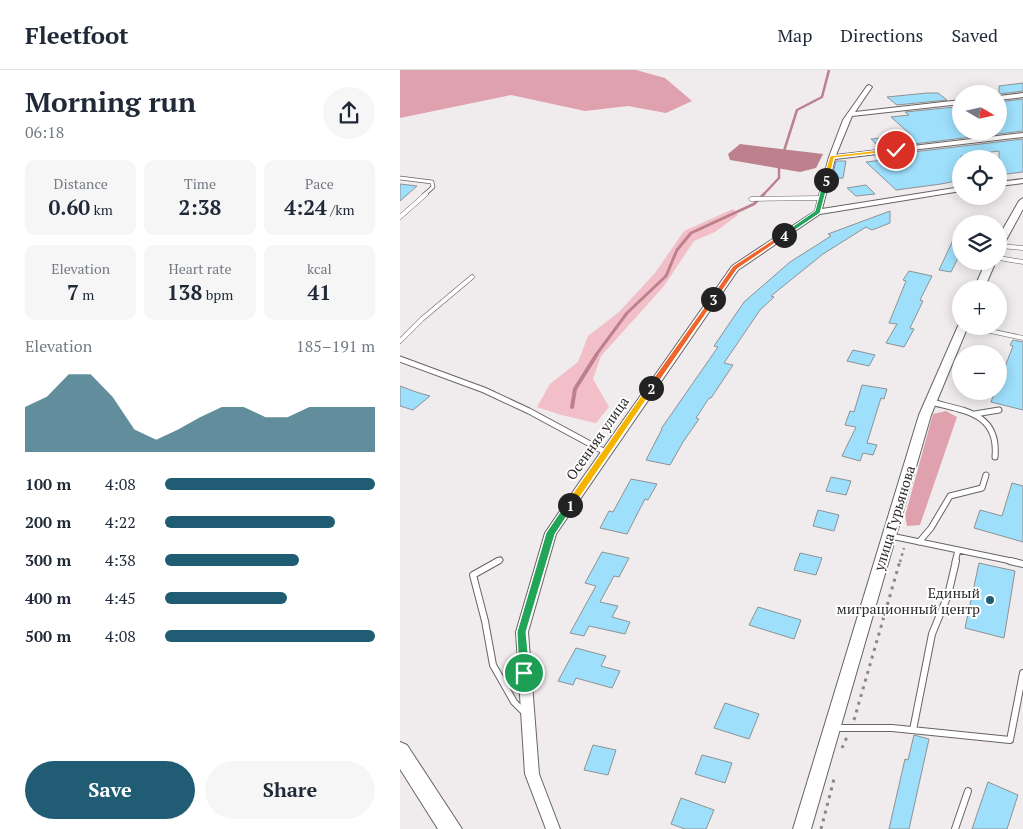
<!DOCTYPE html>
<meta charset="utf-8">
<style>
:root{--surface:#fff;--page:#f6f6f7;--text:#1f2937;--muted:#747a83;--line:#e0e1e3;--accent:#205d74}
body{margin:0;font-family:"PT Serif",serif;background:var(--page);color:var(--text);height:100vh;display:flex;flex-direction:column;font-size:19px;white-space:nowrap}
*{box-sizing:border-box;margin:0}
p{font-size:16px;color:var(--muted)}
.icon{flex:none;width:28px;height:28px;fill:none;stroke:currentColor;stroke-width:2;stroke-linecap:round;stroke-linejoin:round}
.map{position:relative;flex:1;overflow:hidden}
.details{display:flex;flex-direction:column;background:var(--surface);width:400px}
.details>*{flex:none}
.needle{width:32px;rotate:99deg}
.controls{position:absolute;left:552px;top:15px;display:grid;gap:10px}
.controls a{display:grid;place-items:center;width:55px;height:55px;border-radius:50%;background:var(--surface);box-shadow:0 2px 12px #0003;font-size:25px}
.pin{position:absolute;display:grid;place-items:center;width:42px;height:42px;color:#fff;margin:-21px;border:2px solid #fff;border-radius:50%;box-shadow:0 1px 5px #0007}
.km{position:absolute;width:25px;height:25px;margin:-12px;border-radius:50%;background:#222;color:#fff;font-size:14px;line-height:25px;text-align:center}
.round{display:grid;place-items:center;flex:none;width:52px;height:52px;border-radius:26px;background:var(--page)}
.overview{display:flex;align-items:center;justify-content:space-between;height:85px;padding:0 25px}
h1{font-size:28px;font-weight:600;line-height:38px}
.stats{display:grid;grid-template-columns:repeat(3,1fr);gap:8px;height:85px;padding:5px 25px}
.stats div{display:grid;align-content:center;border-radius:10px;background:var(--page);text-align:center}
.stats b{font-size:21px;font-weight:600}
.stats small{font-size:14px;font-weight:400}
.stats p{font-size:14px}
.chart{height:140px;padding:10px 25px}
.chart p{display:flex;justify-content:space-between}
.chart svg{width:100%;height:90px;margin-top:5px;fill:var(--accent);opacity:.7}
.button{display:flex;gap:10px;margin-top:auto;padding:10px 25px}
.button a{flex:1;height:58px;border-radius:30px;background:var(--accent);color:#fff;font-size:20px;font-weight:600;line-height:58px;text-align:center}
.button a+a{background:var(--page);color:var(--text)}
ul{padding:0 25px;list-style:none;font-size:16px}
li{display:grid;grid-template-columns:80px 60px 1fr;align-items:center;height:38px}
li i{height:12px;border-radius:6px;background:var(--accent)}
header{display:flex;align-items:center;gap:30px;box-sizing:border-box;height:70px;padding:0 25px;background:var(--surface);border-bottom:1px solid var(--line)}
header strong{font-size:24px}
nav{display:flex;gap:28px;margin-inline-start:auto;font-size:18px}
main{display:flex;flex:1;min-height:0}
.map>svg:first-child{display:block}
.green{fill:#f2bfc8}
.forest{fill:#e0a1ae}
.water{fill:#bd808d}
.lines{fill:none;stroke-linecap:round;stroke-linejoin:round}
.stream-far2{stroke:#bd808d;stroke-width:2.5}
.stream-far1{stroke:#bd808d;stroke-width:3}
.stream{stroke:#bd808d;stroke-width:4}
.building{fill:#9edffc;stroke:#8e9294}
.service-far3-casing{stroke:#686364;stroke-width:4.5}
.service-far2-casing{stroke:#686364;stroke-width:5}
.service-far1-casing{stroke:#686364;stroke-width:7}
.service-casing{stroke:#686364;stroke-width:8}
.minor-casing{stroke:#686364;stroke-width:2}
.tertiary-casing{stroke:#686364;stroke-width:2}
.secondary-casing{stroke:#686364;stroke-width:2}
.path-far1{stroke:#8a8787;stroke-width:2.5;stroke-dasharray:2.5 4;stroke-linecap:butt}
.path{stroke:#8a8787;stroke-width:3;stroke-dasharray:3 5;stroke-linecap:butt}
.service-far3{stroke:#fff;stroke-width:3}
.service-far2{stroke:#fff;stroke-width:4}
.service-far1{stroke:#fff;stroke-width:5}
.service{stroke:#fff;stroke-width:6}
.minor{fill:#fff;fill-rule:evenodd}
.tertiary{fill:#fff;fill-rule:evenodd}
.secondary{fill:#fff;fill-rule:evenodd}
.split-1{fill:#22a559;stroke:#fff}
.split-2{fill:#f5b400;stroke:#fff}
.split-3{fill:#f0652b;stroke:#fff}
.split-4{fill:#f0652b;stroke:#fff}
.split-5{fill:#22a559;stroke:#fff}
.split-6{fill:#f5b400;stroke:#fff}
.poi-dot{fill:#205d74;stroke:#fff;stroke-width:2}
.labels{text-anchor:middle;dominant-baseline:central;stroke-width:4;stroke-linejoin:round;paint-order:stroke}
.street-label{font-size:14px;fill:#2d2b2b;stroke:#fff}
.poi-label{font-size:14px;fill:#2d2b2b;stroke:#fff;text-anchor:end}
</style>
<header>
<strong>Fleetfoot</strong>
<nav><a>Map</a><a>Directions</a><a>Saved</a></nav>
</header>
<main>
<section class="details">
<div class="overview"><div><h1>Morning run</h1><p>06:18</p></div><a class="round"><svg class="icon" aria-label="share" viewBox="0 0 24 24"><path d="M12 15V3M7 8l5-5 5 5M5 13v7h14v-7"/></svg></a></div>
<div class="stats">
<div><p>Distance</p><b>0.60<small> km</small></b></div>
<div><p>Time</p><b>2:38</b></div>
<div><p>Pace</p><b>4:24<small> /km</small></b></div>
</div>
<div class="stats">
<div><p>Elevation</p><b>7<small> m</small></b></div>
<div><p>Heart rate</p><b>138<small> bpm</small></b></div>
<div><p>kcal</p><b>41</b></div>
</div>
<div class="chart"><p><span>Elevation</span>185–191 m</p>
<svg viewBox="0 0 160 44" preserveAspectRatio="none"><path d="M0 44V22L10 17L20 6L30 6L40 17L50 33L60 38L70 33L80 27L90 22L100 22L110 27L120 27L130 22L140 22L150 22L160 22V44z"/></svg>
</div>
<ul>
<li><b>100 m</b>4:08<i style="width:100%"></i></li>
<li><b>200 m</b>4:22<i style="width:81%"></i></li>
<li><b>300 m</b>4:38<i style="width:64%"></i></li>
<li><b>400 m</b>4:45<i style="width:58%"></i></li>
<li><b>500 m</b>4:08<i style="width:100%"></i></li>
</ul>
<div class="button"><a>Save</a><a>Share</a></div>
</section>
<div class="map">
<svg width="623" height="759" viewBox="0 0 623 759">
<rect width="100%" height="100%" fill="#f0ebec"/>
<path class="green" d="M333,139L338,145L315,162L294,171L264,216L201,286L193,309L209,337L196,353L161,345L137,337L150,314L178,292L188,266L219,242L255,203L284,161Z"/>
<path class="forest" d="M0,0H236L265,8L292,31L266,43L228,36L185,41L111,25L0,48Z
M546,341L557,347L520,455L507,456L505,446L533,344Z"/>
<path class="water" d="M340,74L423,84L416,98L400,102L330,90L328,84Z"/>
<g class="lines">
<path class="stream-far2" d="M383,84L397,40L422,27L429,0
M363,125L379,108V95"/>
<path class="stream-far1" d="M196,285L227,243L266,206L277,180L291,163L354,134L364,124"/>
<path class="stream" d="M172,337L175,319L197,284"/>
</g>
<path class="building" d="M623,13V21L599,24V16Z
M527,23H538L547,30L497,35L487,27Z
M623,29V61L480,78L471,69L511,65L491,47L509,45L505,42L555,37L561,41V61H599V32Z
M623,69V102L599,105V81L561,86V110L541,114L496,120L466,92L491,89L487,85Z
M436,91H446L443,108L432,109Z
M0,114L17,116L0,131Z
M466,115L475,124L456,126L447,118Z
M490,141V153L472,160L466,157L423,184L371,226L374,227L360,240L324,293L333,295L311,328H309L296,348L299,349L283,372L270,395L246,390L262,359H261L318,277L314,276L344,232L390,192L431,166L428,164Z
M561,153V186H559L551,202L539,200Z
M509,201L532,206L520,230L523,231L510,258L514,259L504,277L486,273L497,254L489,253L506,211L503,210Z
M613,270L623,272V340L591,332L595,321H599V312L613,276L610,275Z
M453,280L475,285L469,296L447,291Z
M462,315L487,319L484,329L481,328L467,373L477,375L473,385L463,383L460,391L442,386L456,357L445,355L450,341L454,342Z
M0,316L16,322L30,326L13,340L0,336Z
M431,407L451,411L446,425L426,421Z
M231,409L257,414L248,430L245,429L227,464L200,458L209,441L213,442Z
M612,413L623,416V472L574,458L580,440L602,446Z
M418,440L439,445L434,461L413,456Z
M202,482L229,488L219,507L214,506L200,532L218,536L212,547L230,552L225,564L189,556L184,566L170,563L196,516L185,513Z
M400,483L422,488L416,505L394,500Z
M579,493L615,501L604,568L565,558Z
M358,537L401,550L394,569L349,555Z
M176,578L206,586L201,596L220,601L212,618L176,608L173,615L158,611Z
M325,633L359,644L349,669L314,658Z
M514,665L529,669L509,759H489L505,689L508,690Z
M193,675L216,680L208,705L184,700Z
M302,685L332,693L325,713L295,704Z
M588,712L618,725L607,759H572Z
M281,728L314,740L306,759H285L271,754Z"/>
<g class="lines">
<defs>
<path id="service-far3" d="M0,108L32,112L33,117L24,125"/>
<path id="service-far2" d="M351,129L422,128
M0,147L26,124
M599,176L623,178
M599,188L623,192
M567,256L623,268
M0,271L22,249L72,207"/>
<path id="service-far1" d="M0,289L84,320L129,341L205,382
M531,332C565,341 599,343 595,387
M575,344L599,340
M491,466L616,492
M519,472L531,458L550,426L582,418L586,405
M96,492L100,490
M555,492L558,480"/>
<path id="service" d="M98,491L73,505L85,551L93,595L114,632L124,642
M610,491L623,494
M435,658H492L610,670L623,603
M513,660L532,564L548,525L556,491
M555,759L568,721"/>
<path id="minor" d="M469,15L472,17L455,42L561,30V34L452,46L436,85L623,63V67L435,89L422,139L561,117V121L420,144L338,200L156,464L128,562L139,704L160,759H146L125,704L116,562L145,463L179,413L332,196L415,141L429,87L443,50L467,16Z
M623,23V27L599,30V26Z
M623,109V113L599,116V112Z"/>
<path id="tertiary" d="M623,128V139L604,174L599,177V166L619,131Z
M586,191H596L584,219H574Z
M561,253V256H568L531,345L411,759H393L519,345L558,256Z"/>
<path id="secondary" d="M0,672L7,675L62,759H38L0,699Z"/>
</defs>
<use href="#service-far3" class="service-far3-casing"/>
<use href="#service-far2" class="service-far2-casing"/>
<use href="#service-far1" class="service-far1-casing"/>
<use href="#service" class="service-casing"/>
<use href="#minor" class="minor-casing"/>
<use href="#tertiary" class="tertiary-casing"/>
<use href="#secondary" class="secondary-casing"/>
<path class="path-far1" d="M500,492L504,478"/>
<path class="path" d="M454,650L500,491
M442,678L447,667
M421,759L435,705"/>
<use href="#service-far3" class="service-far3"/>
<use href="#service-far2" class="service-far2"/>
<use href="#service-far1" class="service-far1"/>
<use href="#service" class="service"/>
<use href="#minor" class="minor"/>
<use href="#tertiary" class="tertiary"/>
<use href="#secondary" class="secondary"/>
</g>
<path class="split-1" d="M167,432H173L174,435L155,464L126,562L130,603L124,608L119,603L117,562L146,463Z"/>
<path class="split-2" d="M248,316L254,318L173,437H167V432Z"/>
<path class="split-3" d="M313,227L316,229L253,320H248V316L311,228Z"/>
<path class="split-4" d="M382,164L387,165L337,199L315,231H311L310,229L333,196Z"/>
<path class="split-5" d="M424,108L429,110L420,143L386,166H382V164L415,141Z"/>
<path class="split-6" d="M496,78L497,81L434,88L429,110L426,111L423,110L430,86Z"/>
<circle class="poi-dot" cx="590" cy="530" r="5"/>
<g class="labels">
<g class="street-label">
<text transform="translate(197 368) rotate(-55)">Осенняя улица</text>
<text transform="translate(494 448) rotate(-73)">улица Гурьянова</text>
</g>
<g class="poi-label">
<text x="580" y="522">Единый<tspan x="580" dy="16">миграционный центр</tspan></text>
</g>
</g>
</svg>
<div class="controls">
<a><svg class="needle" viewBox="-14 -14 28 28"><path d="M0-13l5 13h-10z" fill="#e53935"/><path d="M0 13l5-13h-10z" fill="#747a83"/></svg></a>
<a><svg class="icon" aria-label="locate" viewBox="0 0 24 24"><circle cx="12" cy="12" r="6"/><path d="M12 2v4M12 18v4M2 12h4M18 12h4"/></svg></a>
<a><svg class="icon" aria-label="layers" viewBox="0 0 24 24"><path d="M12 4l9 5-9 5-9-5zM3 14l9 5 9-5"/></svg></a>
<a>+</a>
<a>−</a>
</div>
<div class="pin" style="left:124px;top:603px;background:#1e9e55"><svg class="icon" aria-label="arrive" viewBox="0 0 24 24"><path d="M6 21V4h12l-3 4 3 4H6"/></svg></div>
<div class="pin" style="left:496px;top:80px;background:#d93025"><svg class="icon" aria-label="check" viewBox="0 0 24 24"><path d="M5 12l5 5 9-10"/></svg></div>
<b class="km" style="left:170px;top:435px">1</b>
<b class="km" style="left:251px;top:318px">2</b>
<b class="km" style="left:313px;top:229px">3</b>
<b class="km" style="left:384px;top:165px">4</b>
<b class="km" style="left:426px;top:110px">5</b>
</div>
</main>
